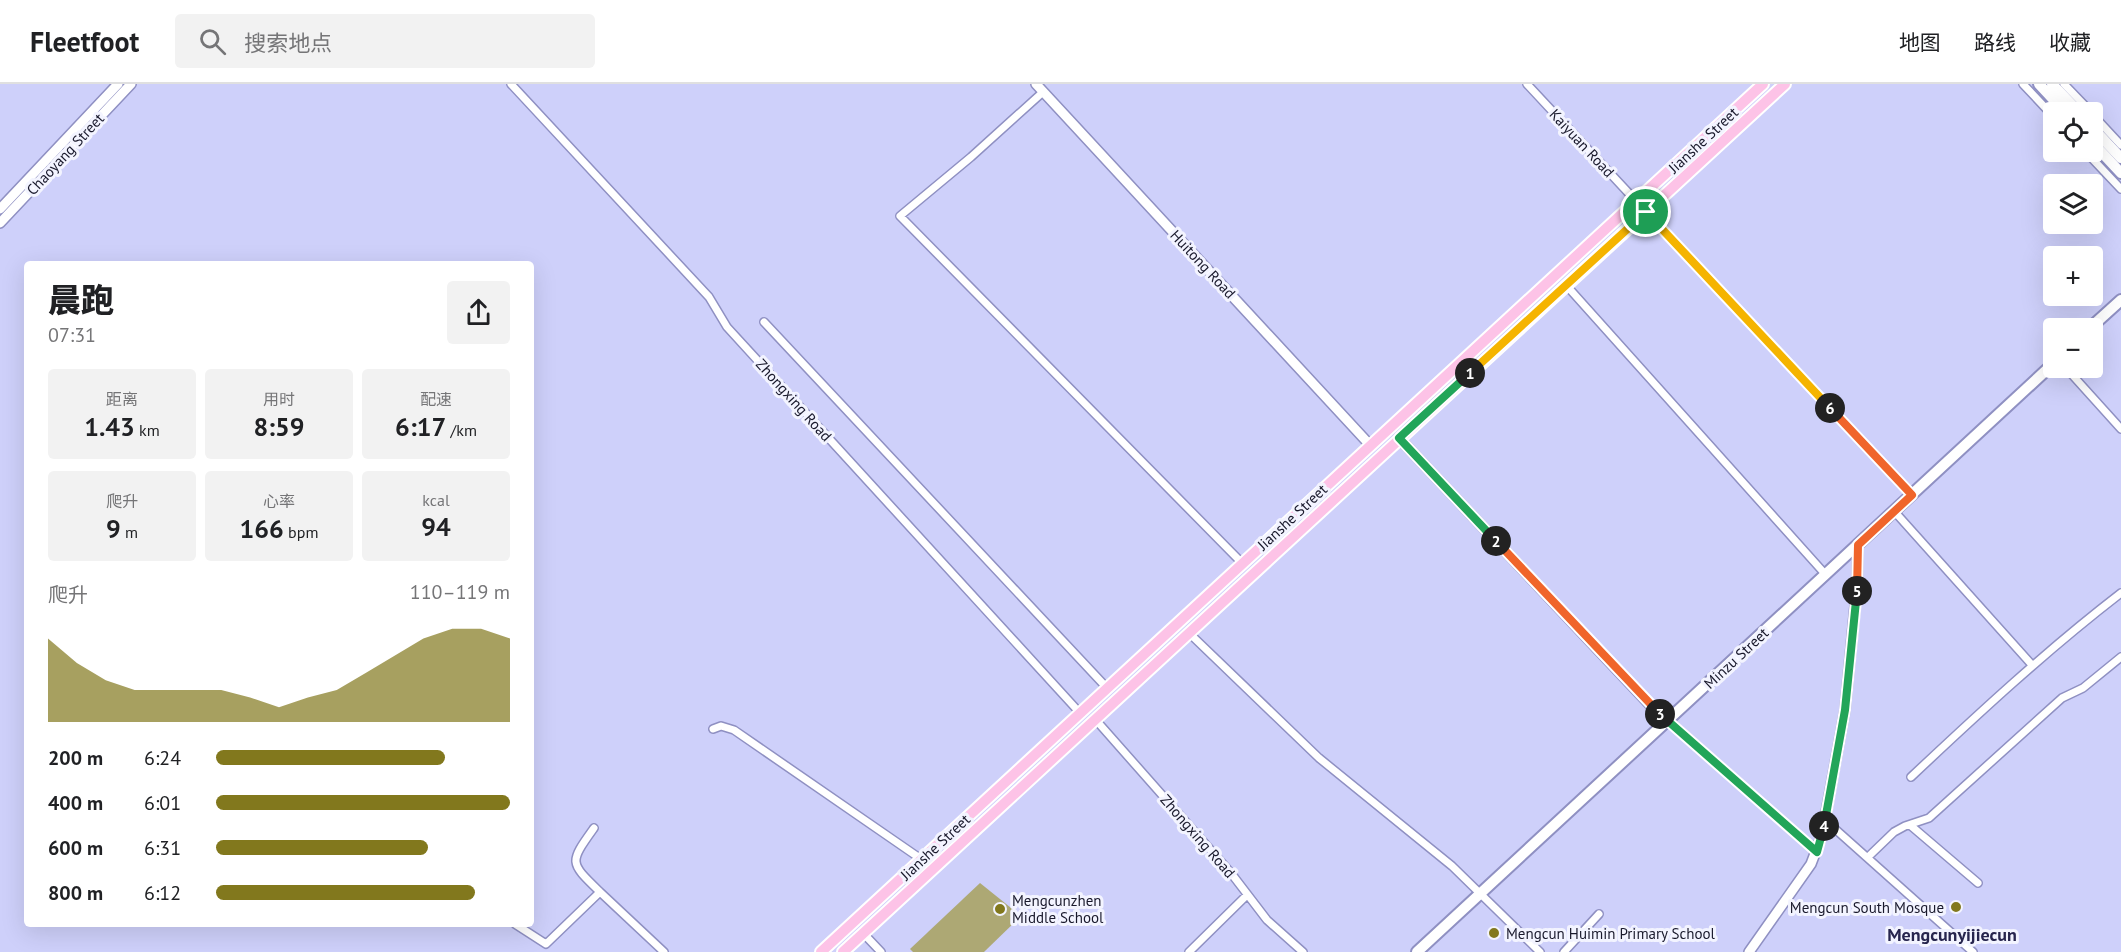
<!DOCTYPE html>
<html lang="zh">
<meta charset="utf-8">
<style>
:root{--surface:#fff;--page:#f2f2f2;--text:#202124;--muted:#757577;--line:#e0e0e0;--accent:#82781d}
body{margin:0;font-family:"PT Sans","Noto Sans SC",sans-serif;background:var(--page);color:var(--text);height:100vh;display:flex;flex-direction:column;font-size:22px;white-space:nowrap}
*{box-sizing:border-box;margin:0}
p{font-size:20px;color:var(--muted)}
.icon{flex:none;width:33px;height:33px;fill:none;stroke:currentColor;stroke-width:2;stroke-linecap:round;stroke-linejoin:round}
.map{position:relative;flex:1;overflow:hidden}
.details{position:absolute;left:24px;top:177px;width:510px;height:666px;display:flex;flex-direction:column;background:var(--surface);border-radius:6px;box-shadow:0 6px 24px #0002}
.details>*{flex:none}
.tools{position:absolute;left:2043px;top:18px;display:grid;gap:12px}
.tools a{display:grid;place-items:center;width:60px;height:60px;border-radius:6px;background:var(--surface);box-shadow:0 6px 24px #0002;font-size:30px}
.pin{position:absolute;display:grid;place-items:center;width:51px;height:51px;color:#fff;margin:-26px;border:3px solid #fff;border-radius:50%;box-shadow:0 2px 6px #0007}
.km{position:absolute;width:30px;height:30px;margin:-15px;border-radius:50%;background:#222;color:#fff;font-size:16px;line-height:30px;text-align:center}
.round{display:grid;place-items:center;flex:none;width:63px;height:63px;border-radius:6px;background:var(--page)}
.overview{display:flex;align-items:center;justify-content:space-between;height:102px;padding:0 24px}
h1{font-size:33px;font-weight:800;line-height:45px}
.metrics{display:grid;grid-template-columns:repeat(3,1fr);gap:9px;height:102px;padding:6px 24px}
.metrics div{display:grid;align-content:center;border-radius:6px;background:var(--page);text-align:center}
.metrics b{font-size:26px;font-weight:800}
.metrics small{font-size:16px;font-weight:400}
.metrics p{font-size:16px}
.chart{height:168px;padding:12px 24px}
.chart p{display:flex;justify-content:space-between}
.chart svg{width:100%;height:108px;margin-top:6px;fill:var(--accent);opacity:.7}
ul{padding:0 24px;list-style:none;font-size:20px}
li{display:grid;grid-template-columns:96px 72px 1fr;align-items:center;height:45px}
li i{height:15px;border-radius:8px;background:var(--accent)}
header{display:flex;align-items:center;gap:36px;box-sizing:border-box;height:84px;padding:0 30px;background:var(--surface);border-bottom:2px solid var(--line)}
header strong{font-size:28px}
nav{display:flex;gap:33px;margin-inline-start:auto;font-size:21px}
.search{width:420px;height:54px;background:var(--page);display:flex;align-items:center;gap:15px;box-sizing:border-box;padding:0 21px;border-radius:6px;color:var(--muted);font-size:22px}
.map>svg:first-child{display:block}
.green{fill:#ada874}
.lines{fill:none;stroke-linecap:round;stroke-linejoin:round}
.minor-casing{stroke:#8f90c2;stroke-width:10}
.tertiary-casing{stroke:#8f90c2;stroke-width:12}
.secondary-casing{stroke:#8f90c2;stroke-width:14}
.primary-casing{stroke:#fff;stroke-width:14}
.minor{stroke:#fff;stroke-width:7}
.tertiary{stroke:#fff;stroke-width:9}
.secondary{stroke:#fff;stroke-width:10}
.primary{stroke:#fdc3e7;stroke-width:10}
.split-1-casing{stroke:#fff;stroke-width:12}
.split-2-casing{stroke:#fff;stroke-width:12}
.split-3-casing{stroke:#fff;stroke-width:12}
.split-4-casing{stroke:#fff;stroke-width:12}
.split-5-casing{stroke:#fff;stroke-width:12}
.split-6-casing{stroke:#fff;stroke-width:12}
.split-7-casing{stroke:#fff;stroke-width:12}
.split-1{stroke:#f5b400;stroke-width:8}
.split-2{stroke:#22a559;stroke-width:8}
.split-3{stroke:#f0652b;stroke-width:8}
.split-4{stroke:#22a559;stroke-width:8}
.split-5{stroke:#22a559;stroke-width:8}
.split-6{stroke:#f0652b;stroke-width:8}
.split-7{stroke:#f5b400;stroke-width:8}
.poi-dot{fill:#82781d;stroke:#f3f4ff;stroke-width:2}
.labels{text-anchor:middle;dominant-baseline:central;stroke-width:6;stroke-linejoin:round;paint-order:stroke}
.street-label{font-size:15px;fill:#19192c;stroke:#f3f4ff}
.poi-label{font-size:15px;fill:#19192c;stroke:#f3f4ff;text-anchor:start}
.quarter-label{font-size:18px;font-weight:bold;fill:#27254e;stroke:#f3f4ff}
</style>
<header>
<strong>Fleetfoot</strong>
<div class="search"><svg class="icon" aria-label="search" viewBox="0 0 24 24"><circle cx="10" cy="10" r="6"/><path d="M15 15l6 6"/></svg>搜索地点</div>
<nav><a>地图</a><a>路线</a><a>收藏</a></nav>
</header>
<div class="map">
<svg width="2121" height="868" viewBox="0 0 2121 868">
<rect width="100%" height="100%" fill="#ced0fa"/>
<path class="green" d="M980,799L1021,832L984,868H913L910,865Z"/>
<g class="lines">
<defs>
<path id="minor" d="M511,0L709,213L727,243L1080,629
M1527,0L1636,117
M2023,0L2054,33
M2064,0L2091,28
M1043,8L971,73L900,132L1242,479
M2092,30L2121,61
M2086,68L2121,105
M1646,128L1912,411
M1566,201L1826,491
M764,238L1107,604
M2066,284L2121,345
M1894,427L2032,581
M1188,548L1319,674L1452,782L1540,868
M1095,635L1231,789L1267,836L1303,868
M1668,636L1817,768
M713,645L721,642L734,646L921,775
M1911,693C1979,629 2047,566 2121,509
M1825,736L1973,868
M1910,741L1978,799
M594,744C569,779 569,778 600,808
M1868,773L1894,748L1905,742L1929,734L2062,614L2083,604L2121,573
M515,840L546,860L600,808L664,868
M863,849L881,868
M1189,868L1247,811
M1564,868L1599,830"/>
<path id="tertiary" d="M1036,0L1370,361
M0,125L118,0
M0,139L131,0
M1399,354L1666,638
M1749,868L1811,780L1822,751L1845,626L1857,502L1858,461"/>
<path id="secondary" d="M2039,0L2065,28
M2052,0L2079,28
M2092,43L2121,74
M2092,58L2121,89
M2090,244L2121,216
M1417,868L2054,279"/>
<path id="primary" d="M821,868L1763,0
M843,868L1785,0"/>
</defs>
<use href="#minor" class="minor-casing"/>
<use href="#tertiary" class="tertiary-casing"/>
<use href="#secondary" class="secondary-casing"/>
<use href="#primary" class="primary-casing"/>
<use href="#minor" class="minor"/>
<use href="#tertiary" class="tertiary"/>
<use href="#secondary" class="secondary"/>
<use href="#primary" class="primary"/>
</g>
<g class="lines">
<defs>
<path id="split-1" d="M1470,289L1646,128"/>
<path id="split-2" d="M1470,289L1399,354L1496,457"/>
<path id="split-3" d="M1496,457L1660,630"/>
<path id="split-4" d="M1660,630L1817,768L1824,742"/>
<path id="split-5" d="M1824,742L1845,626L1857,507"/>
<path id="split-6" d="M1830,324L1912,411L1858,461L1857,507"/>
<path id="split-7" d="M1646,128L1830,324"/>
</defs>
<use href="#split-1" class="split-1-casing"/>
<use href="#split-2" class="split-2-casing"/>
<use href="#split-3" class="split-3-casing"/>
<use href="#split-4" class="split-4-casing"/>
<use href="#split-5" class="split-5-casing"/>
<use href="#split-6" class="split-6-casing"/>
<use href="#split-7" class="split-7-casing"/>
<use href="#split-1" class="split-1"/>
<use href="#split-2" class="split-2"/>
<use href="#split-3" class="split-3"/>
<use href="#split-4" class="split-4"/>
<use href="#split-5" class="split-5"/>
<use href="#split-6" class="split-6"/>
<use href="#split-7" class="split-7"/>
</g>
<g class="poi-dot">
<circle cx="1956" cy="823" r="6"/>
<circle cx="1000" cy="825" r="6"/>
<circle cx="1494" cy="849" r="6"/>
</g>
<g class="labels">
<g class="street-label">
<text transform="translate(1703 56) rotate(-43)">Jianshe Street</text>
<text transform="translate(1582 59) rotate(47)">Kaiyuan Road</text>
<text transform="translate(65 70) rotate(-47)">Chaoyang Street</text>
<text transform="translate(1203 180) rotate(47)">Huitong Road</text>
<text transform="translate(794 316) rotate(48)">Zhongxing Road</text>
<text transform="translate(1292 433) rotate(-43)">Jianshe Street</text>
<text transform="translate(1736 574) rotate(-43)">Minzu Street</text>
<text transform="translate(1198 752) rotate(49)">Zhongxing Road</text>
<text transform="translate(935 763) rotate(-43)">Jianshe Street</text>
</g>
<g class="poi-label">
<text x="1012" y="816">Mengcunzhen<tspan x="1012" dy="17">Middle School</tspan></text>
<text x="1944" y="823" text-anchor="end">Mengcun South Mosque</text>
<text x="1506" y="849">Mengcun Huimin Primary School</text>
</g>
<g class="quarter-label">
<text x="1952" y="850">Mengcunyijiecun</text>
</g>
</g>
</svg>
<div class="tools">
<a><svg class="icon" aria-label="locate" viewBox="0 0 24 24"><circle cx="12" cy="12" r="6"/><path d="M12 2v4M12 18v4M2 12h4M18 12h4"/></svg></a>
<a><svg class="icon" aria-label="layers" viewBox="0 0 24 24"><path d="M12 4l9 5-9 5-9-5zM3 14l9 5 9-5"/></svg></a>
<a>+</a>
<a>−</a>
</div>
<div class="pin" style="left:1646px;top:128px;background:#1e9e55"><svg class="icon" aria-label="arrive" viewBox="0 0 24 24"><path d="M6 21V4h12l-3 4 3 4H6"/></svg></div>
<b class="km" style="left:1470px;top:289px">1</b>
<b class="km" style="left:1496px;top:457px">2</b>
<b class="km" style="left:1660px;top:630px">3</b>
<b class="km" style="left:1824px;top:742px">4</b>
<b class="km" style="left:1857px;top:507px">5</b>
<b class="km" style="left:1830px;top:324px">6</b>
<section class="details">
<div class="overview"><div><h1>晨跑</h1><p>07:31</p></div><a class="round"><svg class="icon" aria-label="share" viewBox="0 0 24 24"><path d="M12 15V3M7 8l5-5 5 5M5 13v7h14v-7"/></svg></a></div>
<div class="metrics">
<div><p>距离</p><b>1.43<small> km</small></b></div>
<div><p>用时</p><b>8:59</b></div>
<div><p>配速</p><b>6:17<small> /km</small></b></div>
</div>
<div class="metrics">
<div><p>爬升</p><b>9<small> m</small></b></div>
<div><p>心率</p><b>166<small> bpm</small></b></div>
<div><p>kcal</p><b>94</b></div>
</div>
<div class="chart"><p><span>爬升</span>110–119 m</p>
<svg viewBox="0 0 160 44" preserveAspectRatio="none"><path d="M0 44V10L10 20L20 27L30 31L40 31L50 31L60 31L70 34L80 38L90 34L100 31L110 24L120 17L130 10L140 6L150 6L160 10V44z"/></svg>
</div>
<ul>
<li><b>200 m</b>6:24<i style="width:78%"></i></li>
<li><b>400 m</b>6:01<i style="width:100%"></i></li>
<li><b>600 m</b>6:31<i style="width:72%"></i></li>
<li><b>800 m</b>6:12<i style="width:88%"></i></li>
</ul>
</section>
</div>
